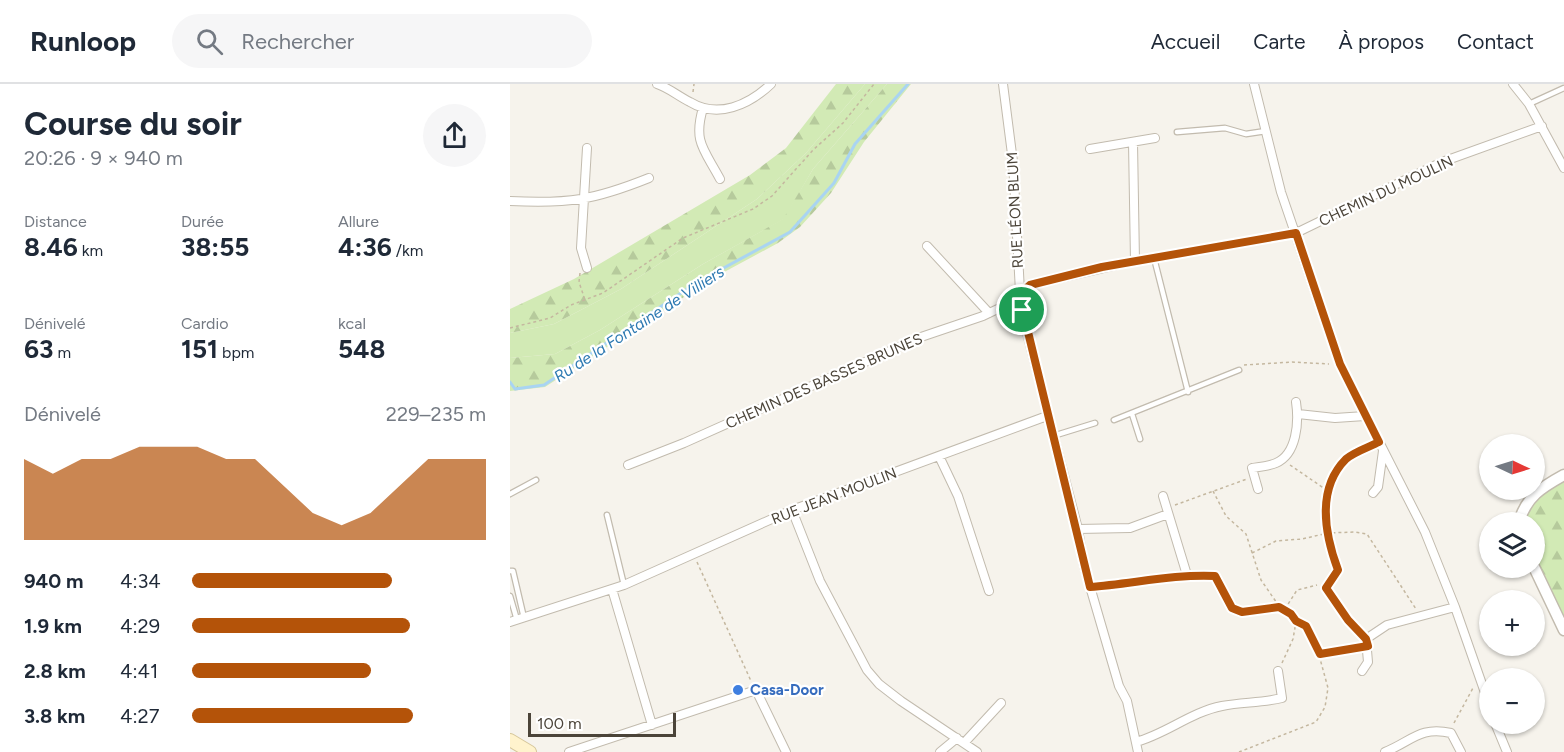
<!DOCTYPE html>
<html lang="fr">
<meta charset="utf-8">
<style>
:root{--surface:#fff;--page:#f6f6f7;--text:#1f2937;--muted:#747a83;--line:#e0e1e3;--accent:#b45309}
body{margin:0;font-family:Figtree,sans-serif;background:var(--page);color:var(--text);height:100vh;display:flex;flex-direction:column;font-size:22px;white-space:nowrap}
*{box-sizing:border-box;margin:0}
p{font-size:20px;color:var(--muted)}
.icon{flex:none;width:33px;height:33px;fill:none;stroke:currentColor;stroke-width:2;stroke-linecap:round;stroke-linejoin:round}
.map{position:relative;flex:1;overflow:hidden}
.panel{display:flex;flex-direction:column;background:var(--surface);width:510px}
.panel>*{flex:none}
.needle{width:39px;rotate:94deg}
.tools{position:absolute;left:969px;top:350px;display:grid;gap:12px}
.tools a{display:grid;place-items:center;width:66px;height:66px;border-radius:50%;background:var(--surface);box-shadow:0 2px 4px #0004;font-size:30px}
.scale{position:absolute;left:18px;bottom:15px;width:148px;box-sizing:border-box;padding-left:6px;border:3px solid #4b4439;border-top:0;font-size:16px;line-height:21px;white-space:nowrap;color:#4b4439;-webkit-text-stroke:4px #fff;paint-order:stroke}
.pin{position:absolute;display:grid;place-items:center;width:51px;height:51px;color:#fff;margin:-26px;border:3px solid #fff;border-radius:50%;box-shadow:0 2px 6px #0007}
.round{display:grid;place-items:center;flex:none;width:63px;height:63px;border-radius:32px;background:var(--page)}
.summary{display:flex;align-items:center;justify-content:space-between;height:102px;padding:0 24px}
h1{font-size:33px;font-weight:700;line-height:45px}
.metrics{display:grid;grid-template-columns:repeat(3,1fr);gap:9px;height:102px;padding:6px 24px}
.metrics div{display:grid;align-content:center}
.metrics b{font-size:26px;font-weight:700}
.metrics small{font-size:16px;font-weight:400}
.metrics p{font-size:16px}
.chart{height:168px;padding:12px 24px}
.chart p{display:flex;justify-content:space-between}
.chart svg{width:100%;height:108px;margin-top:6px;fill:var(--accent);opacity:.7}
ul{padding:0 24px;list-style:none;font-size:20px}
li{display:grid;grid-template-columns:96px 72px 1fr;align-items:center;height:45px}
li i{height:15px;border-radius:8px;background:var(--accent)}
header{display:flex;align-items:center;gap:36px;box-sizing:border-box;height:84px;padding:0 30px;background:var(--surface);border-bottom:2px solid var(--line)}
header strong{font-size:28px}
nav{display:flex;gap:33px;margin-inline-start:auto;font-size:21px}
.search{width:420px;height:54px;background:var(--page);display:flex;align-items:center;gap:15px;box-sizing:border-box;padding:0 21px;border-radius:33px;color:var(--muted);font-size:22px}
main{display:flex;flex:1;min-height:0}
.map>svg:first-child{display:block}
.green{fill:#d2eab5}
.forest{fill:url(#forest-firs)}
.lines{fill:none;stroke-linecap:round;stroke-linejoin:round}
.stream{stroke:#a9d4f2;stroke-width:3}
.service-casing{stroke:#c2bbae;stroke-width:7}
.minor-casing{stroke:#c2bbae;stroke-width:10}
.tertiary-casing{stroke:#c2bbae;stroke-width:13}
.secondary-casing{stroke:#d6c79b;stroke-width:14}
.path{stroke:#c4b79f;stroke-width:1.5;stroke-dasharray:3 3;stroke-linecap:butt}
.service{stroke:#fff;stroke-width:4.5}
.minor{stroke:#fff;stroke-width:8}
.tertiary{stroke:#fff;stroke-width:10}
.secondary{stroke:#fff3cd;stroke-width:12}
.route-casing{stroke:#fff;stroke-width:12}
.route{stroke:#b45309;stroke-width:8}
.shop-dot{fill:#3f7fe0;stroke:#fff;stroke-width:2}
.labels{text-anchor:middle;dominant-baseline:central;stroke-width:4.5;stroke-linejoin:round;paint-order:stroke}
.street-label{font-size:15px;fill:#4b4439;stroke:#fff}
.shop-label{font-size:15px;font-weight:bold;fill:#366cbe;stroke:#fff;text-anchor:start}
.water-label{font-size:16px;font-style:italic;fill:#2e7ab2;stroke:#fff}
</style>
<header>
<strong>Runloop</strong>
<div class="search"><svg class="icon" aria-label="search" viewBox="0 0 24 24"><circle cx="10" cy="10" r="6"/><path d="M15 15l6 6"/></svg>Rechercher</div>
<nav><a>Accueil</a><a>Carte</a><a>À propos</a><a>Contact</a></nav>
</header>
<main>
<section class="panel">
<div class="summary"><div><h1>Course du soir</h1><p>20:26 · 9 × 940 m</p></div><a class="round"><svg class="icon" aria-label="share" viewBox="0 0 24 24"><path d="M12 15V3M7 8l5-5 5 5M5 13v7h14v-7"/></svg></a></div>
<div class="metrics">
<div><p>Distance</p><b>8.46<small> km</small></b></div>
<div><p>Durée</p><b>38:55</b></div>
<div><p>Allure</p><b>4:36<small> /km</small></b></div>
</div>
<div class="metrics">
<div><p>Dénivelé</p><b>63<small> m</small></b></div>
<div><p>Cardio</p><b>151<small> bpm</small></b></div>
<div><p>kcal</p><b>548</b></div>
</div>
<div class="chart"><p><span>Dénivelé</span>229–235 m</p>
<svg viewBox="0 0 160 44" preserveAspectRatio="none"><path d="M0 44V11L10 17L20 11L30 11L40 6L50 6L60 6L70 11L80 11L90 22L100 33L110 38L120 33L130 22L140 11L150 11L160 11V44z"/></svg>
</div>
<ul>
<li><b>940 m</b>4:34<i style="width:68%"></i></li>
<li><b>1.9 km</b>4:29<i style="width:74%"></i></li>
<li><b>2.8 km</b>4:41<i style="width:61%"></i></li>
<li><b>3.8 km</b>4:27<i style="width:75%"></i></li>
</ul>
</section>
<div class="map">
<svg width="1054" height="668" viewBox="0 0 1054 668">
<defs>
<pattern id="forest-firs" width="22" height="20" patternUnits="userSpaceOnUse" patternTransform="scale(1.5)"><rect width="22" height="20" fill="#d2eab5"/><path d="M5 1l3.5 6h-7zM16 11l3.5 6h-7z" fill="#b6ca9c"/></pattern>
</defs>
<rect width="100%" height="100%" fill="#f6f3ec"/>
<path class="green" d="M355,0H377L303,85L274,135L193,180L90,246L45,270L0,274V249L44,240L111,205L247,115L296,69Z"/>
<path class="forest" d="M326,0H355L296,69L247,115L111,205L44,240L0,249V225L64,195L240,91L276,64Z
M377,0H401L354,58L321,109L290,143L268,159L205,193L35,303L0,307V274L45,270L90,246L193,180L273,135L303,85Z
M1054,390V546L1024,483V438H1009L1012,426Z"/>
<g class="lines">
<path class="stream" d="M0,298L5,305L34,301L186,199L280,148L324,99L345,60L398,0"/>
<defs>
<path id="service" d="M1019,20L1054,4
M667,48L715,44L736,50L756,47
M644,174L678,308
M622,330L630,355
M604,336L729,286
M543,352L585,339
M0,410L26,396
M97,431L114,501
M0,487H3L14,534
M0,512L7,536"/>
<path id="minor" d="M147,0C159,4 168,12 180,18C208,35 239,21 261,0
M493,0L503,78L511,226L568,445L574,482L609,602L617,617L628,668
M744,0L771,108L830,281L915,448L945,523L980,623
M1003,0L1019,20L1054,84
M193,24C183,58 194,65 210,95
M623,58L625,177
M77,64L71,164L77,184
M580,65L645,54
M0,117C59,120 84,116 139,94
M417,162L479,229
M788,330L825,334L855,332
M429,372L448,412L479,507
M118,381L174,359L411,253L473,232L496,221L520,201L625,177L786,149L932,78L1032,42
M748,405L742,384C750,383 759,382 766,379C787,370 789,338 786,318
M863,409L868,403L873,367
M653,412L677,491L705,492
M282,426L310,497L357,586L369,600L391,617L467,668
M568,445L620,444L658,430
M828,486L816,504L838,536L856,555L858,578L852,587
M102,505L142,641
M0,538L114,501L282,426L537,332
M856,555L877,541L945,523
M985,639L997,668
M626,658C656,650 681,628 712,622C732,618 752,619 772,614L768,587
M454,659L491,619
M59,668L246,606L276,668
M430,668L447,654
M875,668C902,657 910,642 941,649L951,668"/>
<path id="tertiary" d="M1009,438C1016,413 1032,403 1054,391
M1024,483L1054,546"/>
<path id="secondary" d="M0,656L20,668"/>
</defs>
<use href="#service" class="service-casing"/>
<use href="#minor" class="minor-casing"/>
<use href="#tertiary" class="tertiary-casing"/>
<use href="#secondary" class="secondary-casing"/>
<path class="path" d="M183,8L184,0
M70,189L69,198L75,216
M0,244L40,234L61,221L93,209L173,154L243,125L262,112L303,66L333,39L364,0
M734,281L782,278L819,280
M780,381L818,407
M703,407L716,432L736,450L751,496L769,522
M665,421L737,395
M742,469L766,457L792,455L818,449L845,448L857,450L906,525
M825,477C815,446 806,394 839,373C846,369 853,366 860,363
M187,478L241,597
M709,502C724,535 738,529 769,523L796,542L809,571L818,604L815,623L806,638L729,668
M590,503L669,491
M775,525L787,506L807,501
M810,570L847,564
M772,579L783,555L786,538
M944,639L963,604"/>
<use href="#service" class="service"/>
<use href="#minor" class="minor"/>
<use href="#tertiary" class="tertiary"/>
<use href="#secondary" class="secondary"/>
</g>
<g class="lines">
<defs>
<path id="route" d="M786,149L830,280L869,358C859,363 844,368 836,375C806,405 815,451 828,486L816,504L838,536L856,555L858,562L810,570L796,542L786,537L781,530L769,523L732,528L722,524L705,492C663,490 622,500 580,503L509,211L520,201L592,183Z"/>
</defs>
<use href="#route" class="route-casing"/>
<use href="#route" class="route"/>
</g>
<circle class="shop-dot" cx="228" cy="606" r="6"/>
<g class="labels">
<g class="street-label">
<text transform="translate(876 107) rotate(-25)">CHEMIN DU MOULIN</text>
<text transform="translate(505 126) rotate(-93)">RUE LÉON BLUM</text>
<text transform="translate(314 297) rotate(-24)">CHEMIN DES BASSES BRUNES</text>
<text transform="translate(324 412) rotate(-21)">RUE JEAN MOULIN</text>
</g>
<g class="shop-label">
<text x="240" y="606">Casa-Door</text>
</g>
<g class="water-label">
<text transform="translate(129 240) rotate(-33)">Ru de la Fontaine de Villiers</text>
</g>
</g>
</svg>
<div class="tools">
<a><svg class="needle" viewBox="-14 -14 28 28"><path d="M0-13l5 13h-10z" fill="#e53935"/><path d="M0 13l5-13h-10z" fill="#747a83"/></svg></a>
<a><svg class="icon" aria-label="layers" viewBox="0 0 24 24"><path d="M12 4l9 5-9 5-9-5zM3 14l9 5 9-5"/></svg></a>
<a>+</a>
<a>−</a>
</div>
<div class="scale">100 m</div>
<div class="pin" style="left:512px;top:226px;background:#1e9e55"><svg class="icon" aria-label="arrive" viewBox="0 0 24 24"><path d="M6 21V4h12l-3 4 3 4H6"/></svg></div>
</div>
</main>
